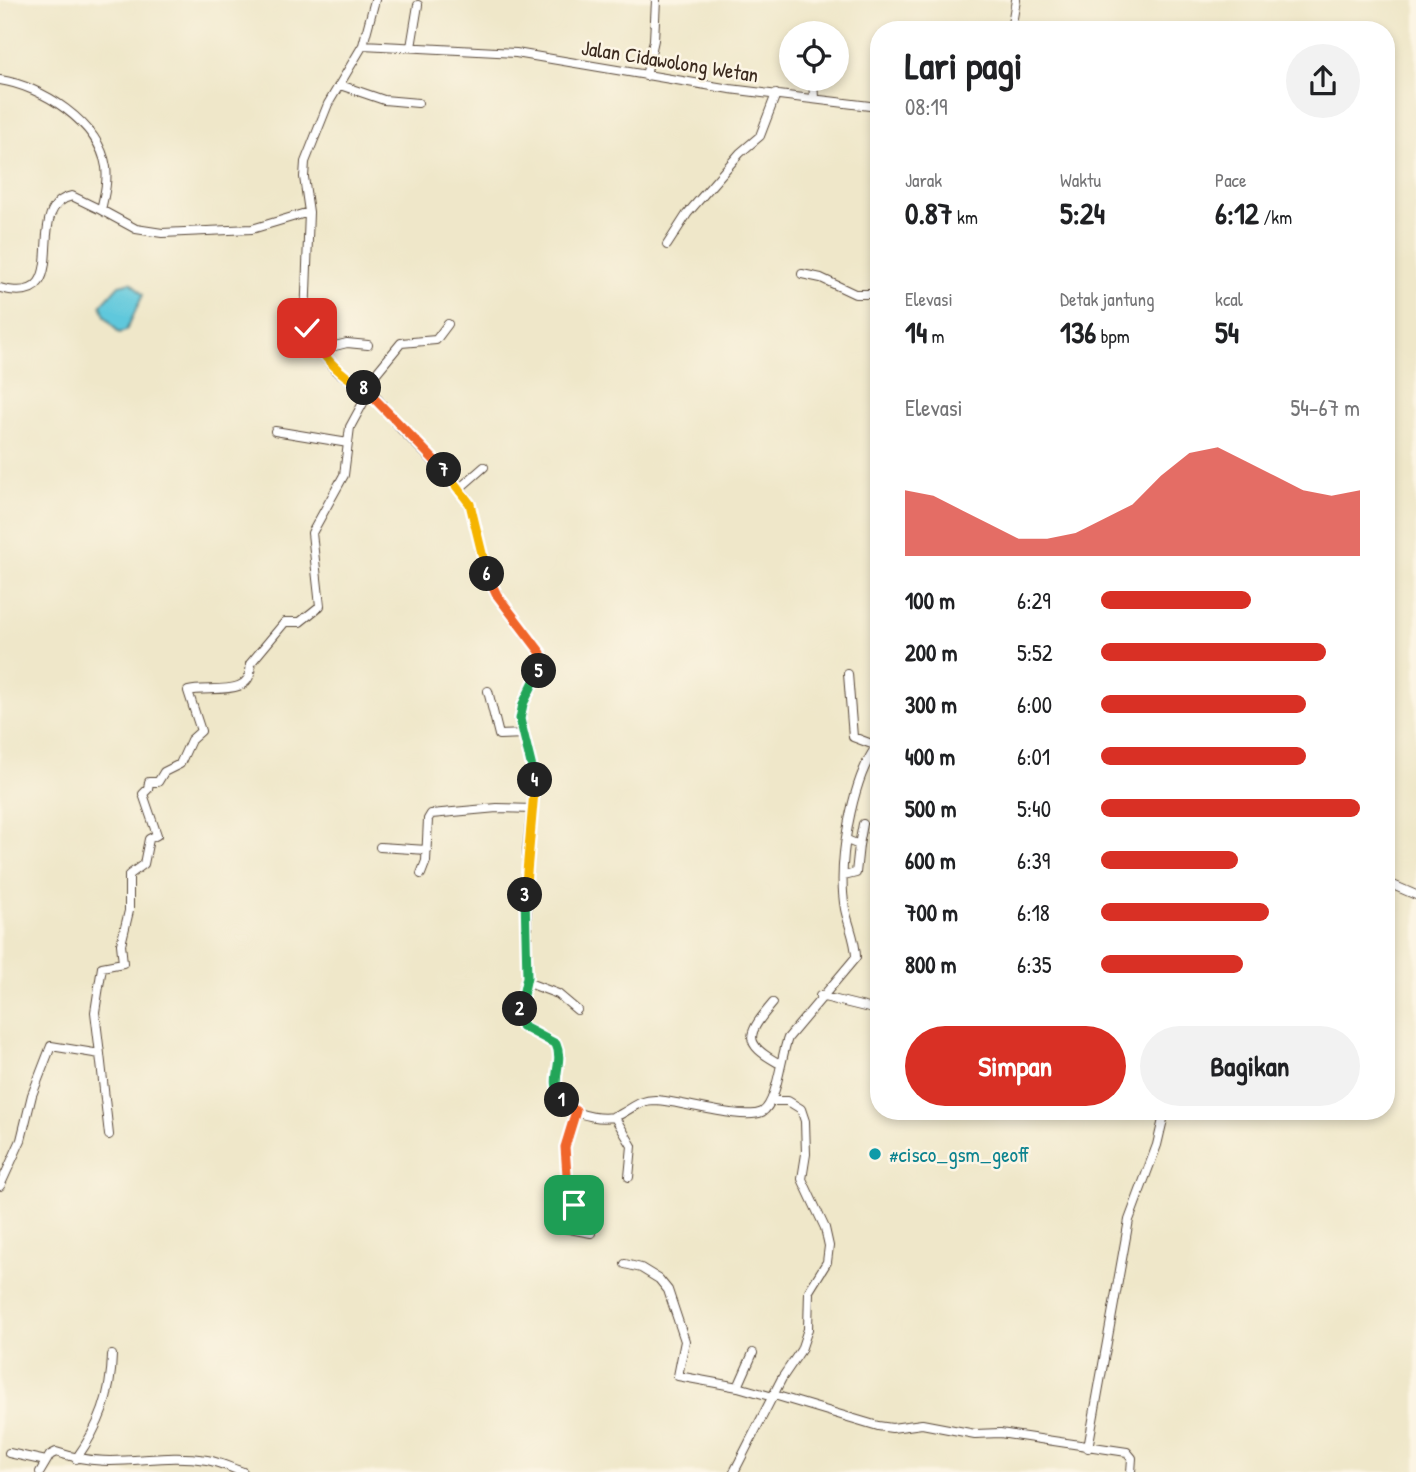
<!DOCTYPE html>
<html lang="id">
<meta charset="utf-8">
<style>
:root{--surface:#fff;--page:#f2f2f2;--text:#202124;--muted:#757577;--accent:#d93025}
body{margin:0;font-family:"Patrick Hand",sans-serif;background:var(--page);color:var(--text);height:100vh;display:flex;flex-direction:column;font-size:26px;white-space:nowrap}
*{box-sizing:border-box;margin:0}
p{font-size:23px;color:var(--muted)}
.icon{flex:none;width:38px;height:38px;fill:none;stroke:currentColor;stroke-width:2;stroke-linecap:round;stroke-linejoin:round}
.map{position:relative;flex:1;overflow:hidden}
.details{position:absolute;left:870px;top:21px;width:525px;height:1099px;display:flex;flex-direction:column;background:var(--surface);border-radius:28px;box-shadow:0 4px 10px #0003}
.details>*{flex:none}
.controls{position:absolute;left:779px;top:21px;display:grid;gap:14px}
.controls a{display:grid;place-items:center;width:70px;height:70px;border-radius:50%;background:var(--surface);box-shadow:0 4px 10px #0003;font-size:35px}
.pin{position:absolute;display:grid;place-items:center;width:60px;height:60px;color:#fff;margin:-30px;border-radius:14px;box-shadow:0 4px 10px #0006}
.km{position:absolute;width:35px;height:35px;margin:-18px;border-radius:50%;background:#222;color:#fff;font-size:19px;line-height:35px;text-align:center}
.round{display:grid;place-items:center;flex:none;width:74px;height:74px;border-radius:37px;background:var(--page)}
.summary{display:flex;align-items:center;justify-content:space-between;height:119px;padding:0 35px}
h1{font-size:38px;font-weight:700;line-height:52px}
.stats{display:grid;grid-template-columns:repeat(3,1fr);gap:10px;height:119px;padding:7px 35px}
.stats div{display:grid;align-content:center}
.stats b{font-size:30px;font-weight:700}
.stats small{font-size:19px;font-weight:400}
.stats p{font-size:19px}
.chart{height:196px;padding:14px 35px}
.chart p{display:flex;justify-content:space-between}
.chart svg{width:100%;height:126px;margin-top:7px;fill:var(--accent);opacity:.7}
.cta{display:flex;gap:14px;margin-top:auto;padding:14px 35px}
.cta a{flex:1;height:80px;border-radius:42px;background:var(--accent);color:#fff;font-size:28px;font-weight:700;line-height:80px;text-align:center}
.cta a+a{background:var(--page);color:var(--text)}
ul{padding:0 35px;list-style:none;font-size:23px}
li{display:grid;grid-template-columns:112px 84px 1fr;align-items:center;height:52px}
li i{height:18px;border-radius:9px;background:var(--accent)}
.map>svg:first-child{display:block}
.water{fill:#5fc8dc;stroke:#4d797d;stroke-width:2}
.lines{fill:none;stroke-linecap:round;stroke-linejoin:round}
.minor-casing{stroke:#564638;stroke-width:10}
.minor{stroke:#fff;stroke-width:8}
.split-1-casing{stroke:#fff;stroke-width:14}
.split-2-casing{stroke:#fff;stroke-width:14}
.split-3-casing{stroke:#fff;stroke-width:14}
.split-4-casing{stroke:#fff;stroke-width:14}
.split-5-casing{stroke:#fff;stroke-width:14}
.split-6-casing{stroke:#fff;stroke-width:14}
.split-7-casing{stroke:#fff;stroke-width:14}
.split-8-casing{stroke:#fff;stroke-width:14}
.split-9-casing{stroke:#fff;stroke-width:14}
.split-1{stroke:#f0652b;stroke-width:9}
.split-2{stroke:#22a559;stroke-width:9}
.split-3{stroke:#22a559;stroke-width:9}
.split-4{stroke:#f5b400;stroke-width:9}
.split-5{stroke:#22a559;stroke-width:9}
.split-6{stroke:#f0652b;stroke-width:9}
.split-7{stroke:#f5b400;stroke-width:9}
.split-8{stroke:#f0652b;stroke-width:9}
.split-9{stroke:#f5b400;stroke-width:9}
.culture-dot{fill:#0f9aa8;stroke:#fcf5e5;stroke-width:2.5}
.labels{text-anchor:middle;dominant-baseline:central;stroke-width:5;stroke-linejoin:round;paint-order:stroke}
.street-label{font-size:21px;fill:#3b2a1e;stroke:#fcf5e5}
.culture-label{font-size:21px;fill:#0d838f;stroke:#fcf5e5;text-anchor:start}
</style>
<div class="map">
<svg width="1416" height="1472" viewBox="0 0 1416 1472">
<rect width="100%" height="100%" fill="#fcf5e5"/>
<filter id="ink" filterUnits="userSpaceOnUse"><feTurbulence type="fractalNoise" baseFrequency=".0143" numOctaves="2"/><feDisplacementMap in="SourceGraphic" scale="14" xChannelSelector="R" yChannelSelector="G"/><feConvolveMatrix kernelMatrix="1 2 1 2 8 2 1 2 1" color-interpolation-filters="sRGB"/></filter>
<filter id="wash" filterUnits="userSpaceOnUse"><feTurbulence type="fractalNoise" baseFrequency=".00686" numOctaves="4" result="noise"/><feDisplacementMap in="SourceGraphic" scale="28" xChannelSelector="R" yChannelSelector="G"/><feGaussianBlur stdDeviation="1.57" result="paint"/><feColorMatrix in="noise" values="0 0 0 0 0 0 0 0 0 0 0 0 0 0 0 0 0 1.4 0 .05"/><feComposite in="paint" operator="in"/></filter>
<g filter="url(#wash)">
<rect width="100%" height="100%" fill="#efe7c9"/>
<path class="water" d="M131,282L143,295L126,331L119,333L105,316L101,305L119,285Z"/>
</g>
<g filter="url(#ink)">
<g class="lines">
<defs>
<path id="minor" d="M1011,30L1016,0
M363,45L516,53L730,89L878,107
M411,47L418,5
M646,76L654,40L656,0
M813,79L814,99
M0,80C41,86 99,122 106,167C108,182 104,196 101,210L72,196C19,207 79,309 0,288
M340,85L384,100L418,103
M101,210L136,229L162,233L252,229L309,212L304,177L305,162L328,104L363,45L375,0
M309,212L305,320L319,350L335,370L376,397L401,429L460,488L470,504L486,571L497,595L541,653V667L523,704L520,719L535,779L527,851V973L519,1016L522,1026L556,1044C565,1064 545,1086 565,1105C578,1116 606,1122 621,1114C634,1107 640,1100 655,1100C681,1101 743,1121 762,1112C777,1104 781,1055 788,1038L856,957C856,941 848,924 845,909C837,865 851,780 878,744
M667,245L687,214L740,153L760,136L776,94
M802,274L821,278L855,294H878
M319,350L347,343L368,345
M364,388L401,343L436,340L448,324
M275,431L348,443
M460,488L484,467
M848,674L853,737L877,746
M488,691L499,735L524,734
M859,845L863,824
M380,847L427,850
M421,874L426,861L428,819L431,814L497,808L532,809
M844,876L856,873L859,845L847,840
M1386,882L1416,895
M526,982L558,994L577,1010
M820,996L873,1009
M773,1003C747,1034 741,1043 780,1064
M100,1054L95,1012L102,967L123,963L121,944L129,911V875L144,864L149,839L157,835L143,794L148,789L149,782H158L164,772L180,764L191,740L201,731L188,691C207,685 255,699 250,664L285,622H300L320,606L312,533L344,475L350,427L369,392
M576,1111L565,1147L568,1189L574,1205L564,1228L591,1233
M614,1116L632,1146L629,1177
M0,1186L21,1140L32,1095L51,1046L100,1054L109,1135
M625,1264L641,1268L659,1279L668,1290L685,1341L678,1376L738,1387
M753,1353L738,1387L773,1397
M774,1395L878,1426L892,1428L922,1424L975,1434L1000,1433L1127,1452L1132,1458L1131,1472
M1088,1448L1129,1220L1157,1145L1165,1111
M9,1453L46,1461
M76,1459C100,1425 111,1396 112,1355
M40,1472L50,1455L56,1452C116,1472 152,1451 207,1460C219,1462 231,1468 243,1472
M734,1472L782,1378L801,1350L808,1329L809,1291L827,1262L829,1246L825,1228L802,1179L806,1154L805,1121L801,1109L788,1101H772"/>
</defs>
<use href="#minor" class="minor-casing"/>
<use href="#minor" class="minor"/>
</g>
</g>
<g class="lines" filter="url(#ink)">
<defs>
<path id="split-1" d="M562,1100L576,1111L565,1147L568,1189L574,1205"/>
<path id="split-2" d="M520,1009L522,1026L556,1044C565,1064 548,1078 562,1100"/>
<path id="split-3" d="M520,1009L527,977L525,895"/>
<path id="split-4" d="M525,895L535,780"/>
<path id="split-5" d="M535,780L520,719L523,704L539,671"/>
<path id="split-6" d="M487,574L497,595L541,653L539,671"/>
<path id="split-7" d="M444,470L470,504L487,574"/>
<path id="split-8" d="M364,388L444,470"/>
<path id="split-9" d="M307,328C322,356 336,372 364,388"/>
</defs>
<use href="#split-1" class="split-1-casing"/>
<use href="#split-2" class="split-2-casing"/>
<use href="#split-3" class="split-3-casing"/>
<use href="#split-4" class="split-4-casing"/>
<use href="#split-5" class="split-5-casing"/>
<use href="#split-6" class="split-6-casing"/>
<use href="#split-7" class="split-7-casing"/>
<use href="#split-8" class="split-8-casing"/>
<use href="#split-9" class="split-9-casing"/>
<use href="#split-1" class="split-1"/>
<use href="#split-2" class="split-2"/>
<use href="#split-3" class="split-3"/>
<use href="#split-4" class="split-4"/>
<use href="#split-5" class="split-5"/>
<use href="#split-6" class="split-6"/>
<use href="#split-7" class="split-7"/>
<use href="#split-8" class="split-8"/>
<use href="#split-9" class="split-9"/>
</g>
<circle class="culture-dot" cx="875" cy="1154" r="7"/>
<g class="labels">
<g class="street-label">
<text transform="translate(670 61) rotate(9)">Jalan Cidawolong Wetan</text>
</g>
<g class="culture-label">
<text x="889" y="1154">#cisco_gsm_geoff</text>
</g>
</g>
</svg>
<div class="controls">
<a><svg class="icon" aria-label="locate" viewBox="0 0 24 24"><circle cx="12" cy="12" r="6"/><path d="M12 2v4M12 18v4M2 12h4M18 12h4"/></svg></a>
</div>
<div class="pin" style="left:574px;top:1205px;background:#1e9e55"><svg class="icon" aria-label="arrive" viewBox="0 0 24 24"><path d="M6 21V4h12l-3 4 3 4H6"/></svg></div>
<div class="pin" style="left:307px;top:328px;background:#d93025"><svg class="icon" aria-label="check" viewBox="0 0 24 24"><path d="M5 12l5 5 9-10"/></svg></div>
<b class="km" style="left:562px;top:1100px">1</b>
<b class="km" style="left:520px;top:1009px">2</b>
<b class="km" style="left:525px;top:895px">3</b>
<b class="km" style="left:535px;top:780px">4</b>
<b class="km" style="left:539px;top:671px">5</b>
<b class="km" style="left:487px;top:574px">6</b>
<b class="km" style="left:444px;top:470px">7</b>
<b class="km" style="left:364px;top:388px">8</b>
<section class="details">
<div class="summary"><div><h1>Lari pagi</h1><p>08:19</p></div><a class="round"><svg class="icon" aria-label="share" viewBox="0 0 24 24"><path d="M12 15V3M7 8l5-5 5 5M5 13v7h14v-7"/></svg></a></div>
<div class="stats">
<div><p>Jarak</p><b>0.87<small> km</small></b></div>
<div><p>Waktu</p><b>5:24</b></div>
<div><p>Pace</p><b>6:12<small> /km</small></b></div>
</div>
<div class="stats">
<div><p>Elevasi</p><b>14<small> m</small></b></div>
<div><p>Detak jantung</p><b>136<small> bpm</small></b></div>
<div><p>kcal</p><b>54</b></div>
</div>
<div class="chart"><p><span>Elevasi</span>54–67 m</p>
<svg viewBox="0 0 160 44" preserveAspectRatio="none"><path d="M0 44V21L10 23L20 28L30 33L40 38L50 38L60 36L70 31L80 26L90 16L100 8L110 6L120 11L130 16L140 21L150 23L160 21V44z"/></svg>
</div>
<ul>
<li><b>100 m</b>6:29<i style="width:58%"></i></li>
<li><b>200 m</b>5:52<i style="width:87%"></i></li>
<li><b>300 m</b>6:00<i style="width:79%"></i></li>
<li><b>400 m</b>6:01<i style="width:79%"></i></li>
<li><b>500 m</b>5:40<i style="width:100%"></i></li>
<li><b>600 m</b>6:39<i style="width:53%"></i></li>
<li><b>700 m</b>6:18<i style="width:65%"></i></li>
<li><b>800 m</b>6:35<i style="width:55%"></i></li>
</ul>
<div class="cta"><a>Simpan</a><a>Bagikan</a></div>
</section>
</div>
